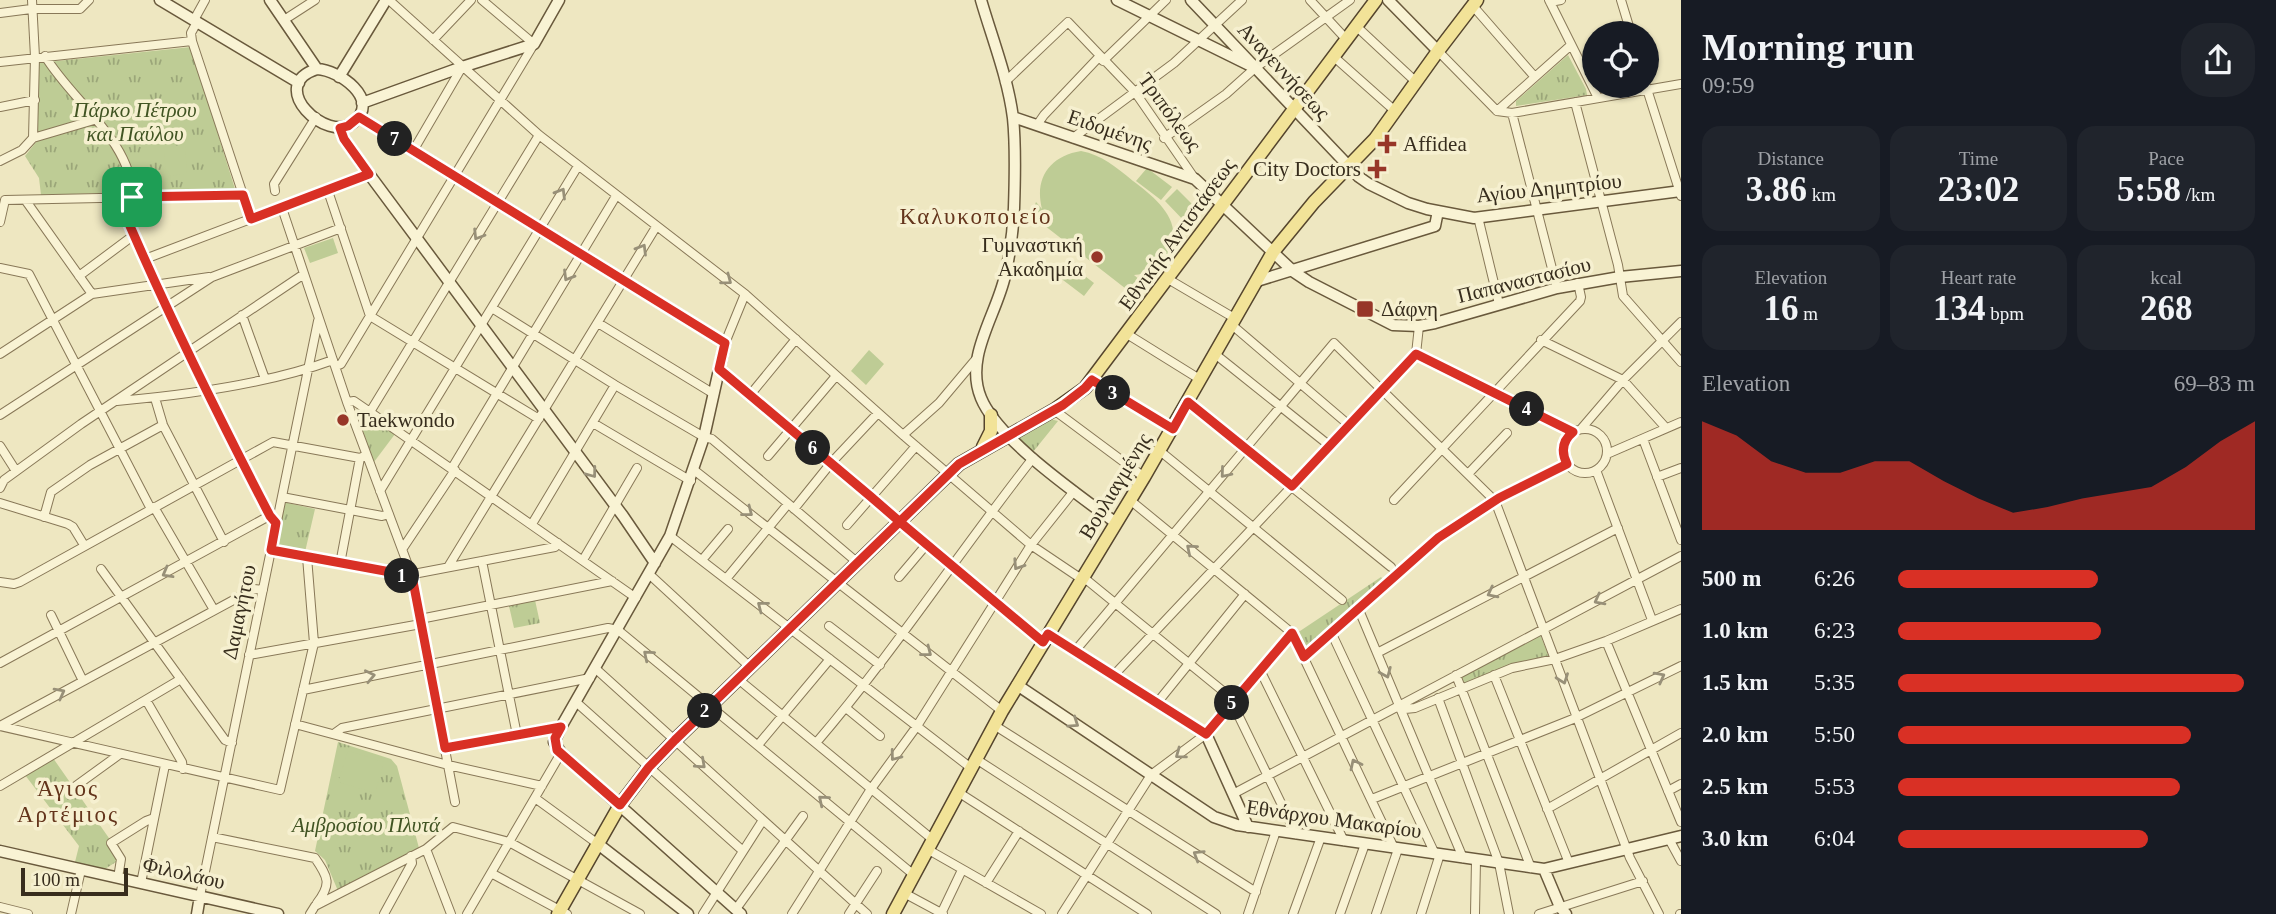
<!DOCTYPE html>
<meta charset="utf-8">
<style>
:root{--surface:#171b24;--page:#20242c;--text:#f1f3f6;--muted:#9ea1a6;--accent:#d93025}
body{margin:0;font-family:"Times New Roman",serif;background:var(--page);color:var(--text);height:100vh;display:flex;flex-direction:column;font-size:26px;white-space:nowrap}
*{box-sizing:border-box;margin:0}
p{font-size:23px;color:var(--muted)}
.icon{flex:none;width:38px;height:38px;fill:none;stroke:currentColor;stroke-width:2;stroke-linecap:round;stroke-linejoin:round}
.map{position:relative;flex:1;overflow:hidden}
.sheet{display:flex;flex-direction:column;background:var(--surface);width:595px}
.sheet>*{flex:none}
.controls{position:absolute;left:1582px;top:21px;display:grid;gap:14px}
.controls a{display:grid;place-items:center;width:77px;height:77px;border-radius:50%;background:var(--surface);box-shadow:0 2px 5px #0004;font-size:35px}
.scale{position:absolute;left:21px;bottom:18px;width:107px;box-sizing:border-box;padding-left:7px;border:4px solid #372d1d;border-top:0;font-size:19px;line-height:24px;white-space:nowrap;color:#372d1d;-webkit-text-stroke:5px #f6f0d0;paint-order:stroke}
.pin{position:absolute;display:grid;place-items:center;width:60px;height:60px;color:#fff;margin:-30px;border-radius:14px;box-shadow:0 4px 10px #0006}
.km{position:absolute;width:35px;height:35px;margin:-18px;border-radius:50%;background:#222;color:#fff;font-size:19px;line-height:35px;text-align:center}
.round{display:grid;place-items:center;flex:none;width:74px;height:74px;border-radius:28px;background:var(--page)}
.head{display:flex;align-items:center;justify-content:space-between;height:119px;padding:0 21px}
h1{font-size:38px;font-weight:700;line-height:52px}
.stats{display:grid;grid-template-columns:repeat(3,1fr);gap:10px;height:119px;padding:7px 21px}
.stats div{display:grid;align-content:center;border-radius:18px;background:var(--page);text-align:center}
.stats b{font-size:35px;font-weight:700}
.stats small{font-size:19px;font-weight:400}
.stats p{font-size:19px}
.chart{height:196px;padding:14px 21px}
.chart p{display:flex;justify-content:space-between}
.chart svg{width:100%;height:126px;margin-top:7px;fill:var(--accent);opacity:.7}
ul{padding:0 21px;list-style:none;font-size:23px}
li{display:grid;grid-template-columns:112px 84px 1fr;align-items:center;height:52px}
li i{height:18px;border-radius:9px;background:var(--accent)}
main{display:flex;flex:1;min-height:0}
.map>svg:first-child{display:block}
.park{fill:url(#park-tufts)}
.pitch{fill:#becc95}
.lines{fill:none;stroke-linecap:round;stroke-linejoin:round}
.street-casing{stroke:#887858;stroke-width:10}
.secondary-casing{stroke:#69593c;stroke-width:13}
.primary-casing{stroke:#55452d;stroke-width:15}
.street{stroke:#f9f3d4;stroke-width:8}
.secondary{stroke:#f9f3d4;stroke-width:10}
.primary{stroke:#f2e398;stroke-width:12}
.oneway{stroke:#989078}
.route-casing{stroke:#fff;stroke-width:14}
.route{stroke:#d93025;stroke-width:9}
.poi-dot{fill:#973628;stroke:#f6f0d0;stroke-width:2.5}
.labels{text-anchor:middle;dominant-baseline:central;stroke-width:7;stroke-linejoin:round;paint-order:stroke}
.street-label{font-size:21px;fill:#372d1d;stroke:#f6f0d0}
.park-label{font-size:21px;font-style:italic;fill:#415423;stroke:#f6f0d0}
.poi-label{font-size:21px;fill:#372d1d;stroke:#f6f0d0;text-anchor:start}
.neighbourhood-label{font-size:23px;letter-spacing:2px;fill:#64351c;stroke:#f6f0d0}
</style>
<main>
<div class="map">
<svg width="1681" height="914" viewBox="0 0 1681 914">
<defs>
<pattern id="park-tufts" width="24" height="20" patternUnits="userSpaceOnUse" patternTransform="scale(1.75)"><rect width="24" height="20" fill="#becc95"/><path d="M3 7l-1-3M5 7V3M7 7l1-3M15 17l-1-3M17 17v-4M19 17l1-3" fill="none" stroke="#9ba679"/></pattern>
</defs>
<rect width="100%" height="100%" fill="#eee7c1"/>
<path class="park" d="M191,47L235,189L41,195L39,178L25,156L37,141L38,63Z
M1568,55L1586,89L1587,95L1516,106V101Z
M357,409L395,434L374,462L356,412Z
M1050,419L1058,421L1033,452L1018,437Z
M283,502L315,509L305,552L275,546Z
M1381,577L1385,582L1348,617L1304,650L1297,633Z
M535,600L540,623L514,628L509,606Z
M1540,634L1549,657L1511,664L1464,686L1461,676Z
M338,742L391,759L397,766L419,848L338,891L325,860L315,851Z
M53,758L111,841L119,860L105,869L75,862L79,846L25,775Z"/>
<path class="pitch" d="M185,145L187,174L166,176L164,147Z
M1081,151C1102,155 1116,167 1133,181C1157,199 1188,224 1166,257C1159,268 1146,274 1134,275L1148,287L1139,299L1031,215L1036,202L1042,209C1034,178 1050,156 1081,151Z
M1147,168L1172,187L1161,200L1136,181Z
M1177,189L1199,211L1187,224L1165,201Z
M333,238L338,253L310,263L304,248Z
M1069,264L1094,283L1084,296L1059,277Z
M869,350L884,364L866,385L851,371Z
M348,751L384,762L375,793L338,782Z"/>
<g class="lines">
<defs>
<path id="street" d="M389,0L539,135L745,294L903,435L1031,545L1077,576L1088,581L1229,696L1296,834
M1310,0L1346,39
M1549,0L1598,98
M1621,0L1631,33
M1550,2L1561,0
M1473,6L1534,76
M0,13L31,9H80L89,0
M194,20L205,0
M284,20L315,0
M197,22L191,33L192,41L251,219
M1356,26L1415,81
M433,40L471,0
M1438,51L1497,111
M45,56C72,101 131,140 133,197
M1333,56L1395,111
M1103,61L1166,0
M0,62L192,41
M1005,82L1068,22L1135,92L1195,179
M1646,86L1681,196
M1575,102L1618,265L1623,296L1681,362
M0,107L35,100
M1497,111L1512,113L1681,84
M1497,111L1571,45
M1512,113L1557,288
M1037,125L1044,115L1099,57
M33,138L94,120
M1073,138L1174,63L1242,0
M1164,138L1226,94L1255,68L1350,0
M413,151L462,67
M0,161L22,150L33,138L35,57L32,0
M275,191L274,184L316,117
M328,191L370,316L539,419
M118,198L187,352L269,516L276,523
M5,200L243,195
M26,201L92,294
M282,208L347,402L412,576L455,802
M1478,217L1499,304
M0,222L5,200
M145,259L369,174
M0,268L29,274L151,509
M79,276L134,235
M1168,279L1236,319
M492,308L615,385L704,437L712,439L858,563
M242,315L265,379
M598,323L714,394
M1232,325L1349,425
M1127,334L1201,380
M1541,340L1623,380L1666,428
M725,343L745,294
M0,354L92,294L209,277
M1215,354L1330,446
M1416,354L1573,432
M336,366L341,364L534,44L482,0
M719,369L1043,642
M1092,380L1173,429
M750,395L796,339
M155,398L163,425L224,542
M117,401C186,395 268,384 333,360
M347,402L354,401L370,412L636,598
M1188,403L1391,567
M1054,410L1144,477
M370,412L539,135
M0,415L212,277L341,228
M593,423L691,481
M1581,429L1623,380L1681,322
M1563 451a22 22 0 1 1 44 0a22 22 0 1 1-44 0Z
M903,435L939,403L976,359
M1643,439L1681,540
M0,446L16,471
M1160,451L1342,600
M1607,454L1681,422
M768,456L836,376
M452,468L616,196
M694,470L1002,711
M1596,470L1652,620
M1468,474L1507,433
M1657,477L1681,468
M0,488L4,480L81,424L304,274
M380,491L578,166
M282,497L382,516L389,514
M1130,500L1292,633L1394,848
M1394,500L1580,301L1581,297L1578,283
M0,503L68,524L73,527L84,545
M154,507L214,610
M794,509L831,463L878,413
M44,517L51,492L90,465L163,425
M532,524L615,385
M847,525L916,446
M670,536L971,768
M403,548L455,470
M271,550L403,576L555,547L558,543
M583,560L637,468
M702,560L728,529
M482,561L517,735
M340,564L360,458
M448,567L656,227
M101,569L225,740L232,743
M649,574L750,667
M899,577L927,544
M726,579L788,504
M0,582L14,584L20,582L273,442L360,458L366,455
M1359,610L1463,858
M51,615L83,681
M420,619L612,581
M829,626L880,665
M1332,634L1435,854
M1606,641L1681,822
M1075,651L1334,343L1491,497L1497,506L1630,858L1659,914
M1377,653L1618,528
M249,655L421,624
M1304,657L1438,538L1499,498L1568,464
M0,663L269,516
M596,669L867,914
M1260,670L1344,841
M1456,675L1531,868
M1494,675L1569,863
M1113,676L1412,359L1416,354L1419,326
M738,679L932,839
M303,690L608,628L618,630L914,875
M1438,698L1499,863L1509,914
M146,700L182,762L183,769
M576,702L743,851
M1157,703L1245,594
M1400,706L1405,709L1415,708L1512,668L1555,659L1606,641L1681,609
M846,708L880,736
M295,724L448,765L542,786
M994,725L1256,892
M0,726L280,790L314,643L307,557
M0,726L254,589L263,590
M335,733L342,728L590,678
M816,743C894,652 959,552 1033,458
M758,745L830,659
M445,748L561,727
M976,759L1216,914
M0,786L181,679
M73,788L120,754
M1668,791L1681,784
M958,792L1147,914
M1233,794L1681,556
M535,798L598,844
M1372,799L1573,719L1681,666
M1547,809L1681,733
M212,837L315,858C328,877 332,884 317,903
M1669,839L1681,861
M426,849L451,914
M927,849L1041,914
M491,873L567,914
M118,878L121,859L111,843L146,821L154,818
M141,883L165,765
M986,883L1019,831
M904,893L943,914
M200,896L318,321
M0,907L28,914
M736,909L803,816
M71,914L81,870
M310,914L315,906L426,849L453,827L509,842L640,914
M384,914L412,863L411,856
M467,914L561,753
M703,914L763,820
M792,914L871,789L917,726L1031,545L1074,491
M849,914L877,871
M941,914L962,870
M1062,914L1151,775L1206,734L1292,633
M1248,914L1276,831
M1293,914L1321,837
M1340,914L1365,844
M1376,914L1398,849
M1421,914L1440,854
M1475,914L1476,860
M1539,914L1643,881
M1680,914H1681"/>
<path id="secondary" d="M160,0L299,83
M270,0L317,69
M981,0C992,38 1008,78 1013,118C1016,147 1015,179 1014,208C1013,231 1010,254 1005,276C996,316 964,357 981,398C998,440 1079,495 1116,523
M1117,0L1249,65
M1191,0L1359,177L1369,184L1408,203L1427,209L1474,218L1681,191
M1388,0L1438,51
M317,69C339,70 381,99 354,122C327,145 265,85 317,69Z
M339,77L386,0
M362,103L462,67L534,44L559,0
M359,117L725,343L704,437L670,536L561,727L554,742L561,753L741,914
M1013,117L1195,179L1294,272L1309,282L1393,325L1419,326L1435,323L1557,288L1620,277L1681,271
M340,128L344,139L369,174L623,516L655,563
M1257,281L1435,226L1438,211
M1048,634L1206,734L1248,827
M1017,685L1214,817L1237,825L1544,869L1681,836
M598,844L688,914
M0,851L278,914
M1544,869L1560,907L1566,914
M197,914L200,896"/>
<path id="primary" d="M983,447L991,431V415
M558,914L620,805L649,767L675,740L959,464L1054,410L1085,388L1376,0
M893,914L1002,711L1144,477L1273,252L1314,202L1375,139L1438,51L1477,0"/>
</defs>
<use href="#street" class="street-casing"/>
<use href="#secondary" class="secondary-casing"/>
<use href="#primary" class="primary-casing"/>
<use href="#street" class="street"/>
<use href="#secondary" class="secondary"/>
<use href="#primary" class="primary"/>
</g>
<defs><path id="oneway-chevron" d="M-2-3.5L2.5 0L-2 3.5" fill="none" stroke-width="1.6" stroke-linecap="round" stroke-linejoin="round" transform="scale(1.75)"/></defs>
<g class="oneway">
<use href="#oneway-chevron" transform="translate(561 193) rotate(-59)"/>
<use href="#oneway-chevron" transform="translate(478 235) rotate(122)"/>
<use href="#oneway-chevron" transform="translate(642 249) rotate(-59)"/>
<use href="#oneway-chevron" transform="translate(568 276) rotate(121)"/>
<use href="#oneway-chevron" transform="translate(727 280) rotate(37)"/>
<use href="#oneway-chevron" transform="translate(592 473) rotate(53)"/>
<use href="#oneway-chevron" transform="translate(1225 473) rotate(130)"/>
<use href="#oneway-chevron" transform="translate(748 512) rotate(38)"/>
<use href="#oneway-chevron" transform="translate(1191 549) rotate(-140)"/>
<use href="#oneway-chevron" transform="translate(1018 565) rotate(123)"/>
<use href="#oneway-chevron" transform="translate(167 573) rotate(151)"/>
<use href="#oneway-chevron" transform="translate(1492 593) rotate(153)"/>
<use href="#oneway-chevron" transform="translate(1599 600) rotate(152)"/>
<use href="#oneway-chevron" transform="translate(762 606) rotate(-142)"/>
<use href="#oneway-chevron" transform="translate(927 652) rotate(38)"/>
<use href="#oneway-chevron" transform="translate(648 655) rotate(-140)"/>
<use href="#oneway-chevron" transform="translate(1386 673) rotate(67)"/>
<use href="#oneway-chevron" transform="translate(370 676) rotate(-12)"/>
<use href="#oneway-chevron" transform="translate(1660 677) rotate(-28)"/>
<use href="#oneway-chevron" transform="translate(1563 679) rotate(70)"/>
<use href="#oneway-chevron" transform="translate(60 693) rotate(-28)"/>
<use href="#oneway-chevron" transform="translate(1074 723) rotate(34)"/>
<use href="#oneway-chevron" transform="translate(1180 754) rotate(144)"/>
<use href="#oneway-chevron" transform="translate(895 756) rotate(127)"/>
<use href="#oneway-chevron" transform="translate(701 764) rotate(42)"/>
<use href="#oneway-chevron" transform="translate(1355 764) rotate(-116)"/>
<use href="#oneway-chevron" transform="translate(823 800) rotate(-140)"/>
<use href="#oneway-chevron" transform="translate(1198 855) rotate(-148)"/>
</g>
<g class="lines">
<defs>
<path id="route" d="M132,197L118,198C164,307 216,412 270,516L276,523L271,550L412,576L445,748L561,727L555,738L557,750L620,805L649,767L675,740L959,464L1063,405L1085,388L1092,380L1173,429L1188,402L1292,486L1416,354L1573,432C1562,441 1561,452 1567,464L1499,498L1438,538L1304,657L1292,633L1206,734L1048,634L1043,642L900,522L870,496L719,369L725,343L359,117L348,126L340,128L344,139L369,174L251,219L243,195L132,197"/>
</defs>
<use href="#route" class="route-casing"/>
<use href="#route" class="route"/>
</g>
<g class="poi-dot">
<path d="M1383.5 133.5h7v7h7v7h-7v7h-7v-7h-7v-7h7z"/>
<path d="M1373.5 158.5h7v7h7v7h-7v7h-7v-7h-7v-7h7z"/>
<circle cx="1097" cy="257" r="7"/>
<rect x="1356" y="300" width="18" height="18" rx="3.5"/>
<circle cx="343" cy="420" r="7"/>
</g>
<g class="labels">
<g class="street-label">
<text transform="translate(1284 71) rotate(47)">Αναγεννήσεως</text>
<text transform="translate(1170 112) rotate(54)">Τριπόλεως</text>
<text transform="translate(1110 130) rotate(19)">Ειδομένης</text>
<text transform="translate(1549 188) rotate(-6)">Αγίου Δημητρίου</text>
<text transform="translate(1177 234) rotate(-54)">Εθνικής Αντιστάσεως</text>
<text transform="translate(1524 280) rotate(-14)">Παπαναστασίου</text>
<text transform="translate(1115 486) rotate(-59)">Βουλιαγμένης</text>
<text transform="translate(239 612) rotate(-78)">Δαμαγήτου</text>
<text transform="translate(1334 819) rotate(8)">Εθνάρχου Μακαρίου</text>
<text transform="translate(184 873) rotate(13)">Φιλολάου</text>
</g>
<g class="park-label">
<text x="135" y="110">Πάρκο Πέτρου<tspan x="135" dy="24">και Παύλου</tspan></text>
<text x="366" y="825">Αμβροσίου Πλυτά</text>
</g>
<g class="poi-label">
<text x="1403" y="144">Affidea</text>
<text x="1361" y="169" text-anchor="end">City Doctors</text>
<text x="1083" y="245" text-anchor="end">Γυμναστική<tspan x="1083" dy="24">Ακαδημία</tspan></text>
<text x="1381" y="309">Δάφνη</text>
<text x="357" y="420">Taekwondo</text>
</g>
<g class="neighbourhood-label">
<text x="976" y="216">Καλυκοποιείο</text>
<text x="68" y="788">Άγιος<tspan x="68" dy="26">Αρτέμιος</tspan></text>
</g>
</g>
</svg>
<div class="controls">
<a><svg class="icon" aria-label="locate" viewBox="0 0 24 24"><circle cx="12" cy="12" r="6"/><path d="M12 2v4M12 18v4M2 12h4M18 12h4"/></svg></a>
</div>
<div class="scale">100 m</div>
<div class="pin" style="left:132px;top:197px;background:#1e9e55"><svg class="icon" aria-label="arrive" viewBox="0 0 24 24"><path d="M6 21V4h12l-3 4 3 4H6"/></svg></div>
<b class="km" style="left:402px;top:576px">1</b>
<b class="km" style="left:705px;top:711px">2</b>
<b class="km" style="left:1113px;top:393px">3</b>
<b class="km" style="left:1527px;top:409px">4</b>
<b class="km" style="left:1232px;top:703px">5</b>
<b class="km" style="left:813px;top:448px">6</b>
<b class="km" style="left:395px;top:139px">7</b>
</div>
<section class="sheet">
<div class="head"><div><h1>Morning run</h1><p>09:59</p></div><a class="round"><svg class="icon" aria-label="share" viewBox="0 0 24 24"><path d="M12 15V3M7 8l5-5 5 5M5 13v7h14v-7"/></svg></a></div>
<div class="stats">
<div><p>Distance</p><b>3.86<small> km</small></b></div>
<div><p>Time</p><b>23:02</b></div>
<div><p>Pace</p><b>5:58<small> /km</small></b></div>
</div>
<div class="stats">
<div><p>Elevation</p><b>16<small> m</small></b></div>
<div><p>Heart rate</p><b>134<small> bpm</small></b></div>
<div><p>kcal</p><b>268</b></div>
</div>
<div class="chart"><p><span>Elevation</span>69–83 m</p>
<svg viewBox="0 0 160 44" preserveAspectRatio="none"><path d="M0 44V6L10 11L20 20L30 24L40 24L50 20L60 20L70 27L80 33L90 38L100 36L110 33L120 31L130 29L140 22L150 13L160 6V44z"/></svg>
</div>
<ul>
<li><b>500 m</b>6:26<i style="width:56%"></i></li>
<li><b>1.0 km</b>6:23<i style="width:57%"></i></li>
<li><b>1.5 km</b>5:35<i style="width:97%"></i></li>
<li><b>2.0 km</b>5:50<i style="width:82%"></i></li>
<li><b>2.5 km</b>5:53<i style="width:79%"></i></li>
<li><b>3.0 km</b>6:04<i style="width:70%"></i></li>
</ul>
</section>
</main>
